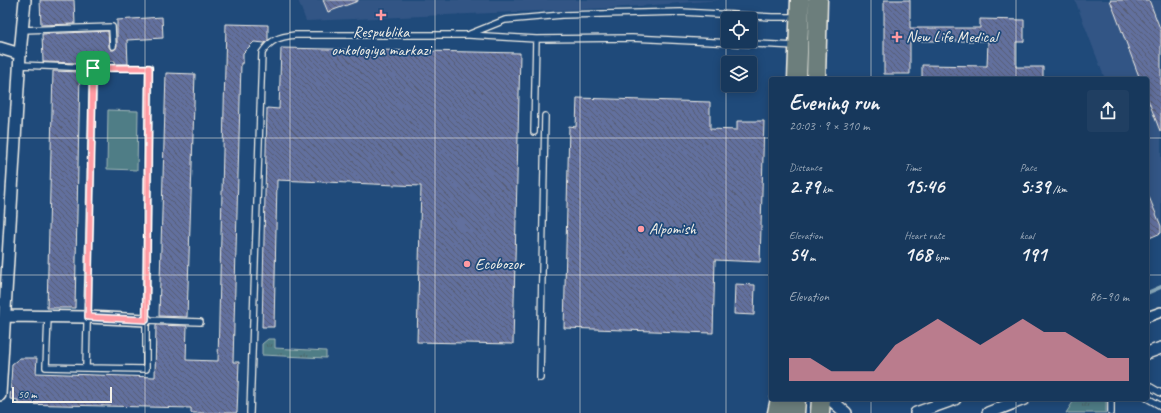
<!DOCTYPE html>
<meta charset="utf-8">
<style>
:root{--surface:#17385c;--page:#203f62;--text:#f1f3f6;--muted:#9eacbb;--line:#365272;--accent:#ff9aa2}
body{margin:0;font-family:Caveat,sans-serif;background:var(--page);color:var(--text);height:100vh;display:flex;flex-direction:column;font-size:15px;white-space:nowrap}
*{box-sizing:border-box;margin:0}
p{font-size:13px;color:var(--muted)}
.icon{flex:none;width:22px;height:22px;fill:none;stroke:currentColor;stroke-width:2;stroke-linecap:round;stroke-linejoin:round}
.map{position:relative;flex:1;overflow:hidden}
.sheet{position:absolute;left:769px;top:77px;width:380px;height:324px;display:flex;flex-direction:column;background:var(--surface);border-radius:4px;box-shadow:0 2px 10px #0003,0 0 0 1px var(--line)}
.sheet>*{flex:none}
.tools{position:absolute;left:721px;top:12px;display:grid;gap:8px}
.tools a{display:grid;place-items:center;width:36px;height:36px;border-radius:4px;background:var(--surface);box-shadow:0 2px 10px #0003,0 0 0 1px var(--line);font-size:20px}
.scale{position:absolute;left:12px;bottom:10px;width:100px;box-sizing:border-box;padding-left:4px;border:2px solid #f4f1e8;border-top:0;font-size:11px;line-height:14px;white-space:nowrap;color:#f4f1e8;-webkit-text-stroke:3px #1f4a7a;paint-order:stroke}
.pin{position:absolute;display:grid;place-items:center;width:34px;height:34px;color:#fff;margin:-17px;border-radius:8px;box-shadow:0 2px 6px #0006}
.round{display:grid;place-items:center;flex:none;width:42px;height:42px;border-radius:4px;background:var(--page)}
.headline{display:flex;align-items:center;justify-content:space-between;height:68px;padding:0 20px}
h1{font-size:22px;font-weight:800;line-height:30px}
.metrics{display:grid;grid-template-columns:repeat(3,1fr);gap:6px;height:68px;padding:4px 20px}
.metrics div{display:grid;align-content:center}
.metrics b{font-size:20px;font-weight:800}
.metrics small{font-size:11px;font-weight:400}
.metrics p{font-size:11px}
.chart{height:112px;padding:8px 20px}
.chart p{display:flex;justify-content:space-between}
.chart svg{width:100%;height:72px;margin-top:4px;fill:var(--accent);opacity:.7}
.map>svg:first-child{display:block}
.built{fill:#335585}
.grass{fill:url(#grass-tufts);stroke:#a2b7b7}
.garden{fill:#4f7d86;stroke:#a2b7b7}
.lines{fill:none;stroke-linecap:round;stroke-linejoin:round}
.stream{stroke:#87a7b9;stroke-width:4}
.building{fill:url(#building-back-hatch);stroke:#f4f1e8}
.service-casing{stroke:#f4f1e8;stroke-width:8}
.pedestrian-casing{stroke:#f4f1e8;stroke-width:12}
.minor-casing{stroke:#f4f1e8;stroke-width:14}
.primary-casing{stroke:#f4f1e8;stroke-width:21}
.service{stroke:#1f4a7a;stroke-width:5.5}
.pedestrian{stroke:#1f4a7a;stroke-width:9}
.minor{stroke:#1f4a7a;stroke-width:11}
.primary{stroke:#6c7e7c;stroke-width:18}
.route-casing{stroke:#fff;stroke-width:8}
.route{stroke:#ff9aa2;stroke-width:5}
.grid{fill:none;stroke:#f4f1e8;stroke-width:1;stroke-opacity:0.55}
.poi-dot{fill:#ff9aa2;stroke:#1f4a7a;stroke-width:1.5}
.labels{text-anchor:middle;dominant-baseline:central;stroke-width:3.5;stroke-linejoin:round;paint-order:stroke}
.poi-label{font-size:16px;fill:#f4f1e8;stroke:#1f4a7a;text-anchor:start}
</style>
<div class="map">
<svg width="1161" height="413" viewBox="0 0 1161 413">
<defs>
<pattern id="grass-tufts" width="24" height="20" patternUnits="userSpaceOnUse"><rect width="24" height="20" fill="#4f7d86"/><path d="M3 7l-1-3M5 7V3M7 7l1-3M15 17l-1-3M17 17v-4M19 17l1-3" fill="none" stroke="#4c6569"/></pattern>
<pattern id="building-back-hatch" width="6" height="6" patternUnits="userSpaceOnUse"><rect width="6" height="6" fill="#62709e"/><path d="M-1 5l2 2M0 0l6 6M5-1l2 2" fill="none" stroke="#565c72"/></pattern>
</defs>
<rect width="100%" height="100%" fill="#1f4a7a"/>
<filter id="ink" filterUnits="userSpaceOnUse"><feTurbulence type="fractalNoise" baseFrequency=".025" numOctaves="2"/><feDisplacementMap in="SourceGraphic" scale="8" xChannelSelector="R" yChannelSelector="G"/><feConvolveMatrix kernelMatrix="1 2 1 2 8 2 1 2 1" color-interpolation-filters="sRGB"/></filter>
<g filter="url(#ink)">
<path class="built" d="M298,0H721L611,8L306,21Z
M1075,0H1161V227L1147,190V79H1105Z"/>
<path class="grass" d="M268,339H275V348L326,351V358L262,355V344Z
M1079,399H1106V413H1066L1073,402Z"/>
<path class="garden" d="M108,110L138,111L137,170L107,169Z"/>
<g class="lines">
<path class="stream" d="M1147,293L1161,287"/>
</g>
<path class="building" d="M40,0H74L75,24L41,25Z
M323,0H358V1L328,12Z
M884,0H910V28H980V19L1024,20V42H1016V67H1043V79H922V65L987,66L988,41H910V74H884Z
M1110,0H1149L1161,31V131H1160L1147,97V79H1140Z
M162,17L163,38L127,40L128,64H115V61L81,62V63L43,62L42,34L108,31L109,47L111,50H114L117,46V20Z
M226,24L268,25V40L265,43L254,42L243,53V63H241L233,362H239L237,413H191V408L18,404V400L10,399L12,364L20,358H37L36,373L155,377L156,325L187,326L186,360L218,361Z
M281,48L520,53L513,344L417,342L421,186L277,180L274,327H262L267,108L279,109Z
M53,71L80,72L75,308H47Z
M166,73L195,74L187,317L159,316Z
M577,98L710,102V129L737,130V121H764L760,262L715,260L713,333L564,328L569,126L576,127Z
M1147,192L1161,226V233L1147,239Z
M735,284L755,285L754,315L734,314Z"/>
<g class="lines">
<defs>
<path id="service" d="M22,30L112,27L113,46
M470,34L505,20L562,15L681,12L772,17H797
M20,65L93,68H149L146,320
M93,68L86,368L146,369V320L200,322
M534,132L536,39
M48,317L46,367L86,368
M540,378L545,116
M1147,385L1161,393
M1147,398L1161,406
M1111,399V413
M250,413L262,53C271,39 279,37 295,35H469L536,39L632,38L796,46"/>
<path id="pedestrian" d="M1147,317L1161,312"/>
<path id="minor" d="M0,48L20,54
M5,316L88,317L146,320
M1147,353L1161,348
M0,395L20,54L25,0
M830,399L846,413
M916,413L955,399
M988,413L1024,399"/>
<path id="primary" d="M797,79L800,0
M816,79L818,0
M777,413L780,399
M795,413L796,399
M820,413L821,399"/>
</defs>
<use href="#service" class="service-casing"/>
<use href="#pedestrian" class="pedestrian-casing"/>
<use href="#minor" class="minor-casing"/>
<use href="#primary" class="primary-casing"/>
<use href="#service" class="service"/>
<use href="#pedestrian" class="pedestrian"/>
<use href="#minor" class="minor"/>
<use href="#primary" class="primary"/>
</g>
</g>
<g class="lines" filter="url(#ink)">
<defs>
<path id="route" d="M93,68H149L146,320L88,317Z"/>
</defs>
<use href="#route" class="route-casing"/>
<use href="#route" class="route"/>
</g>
<path class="grid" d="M145,0V413M290,0V413M435,0V413M580,0V413M726,0V413M871,0V79M1016,0V79M0,138H771M1147,138H1161M0,275H771M1147,275H1161M871,399V413M1016,399V413"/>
<g class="poi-dot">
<path d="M379 9h4v4h4v4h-4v4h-4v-4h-4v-4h4z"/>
<path d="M895 31h4v4h4v4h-4v4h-4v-4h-4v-4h4z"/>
<circle cx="641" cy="229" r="4"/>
<circle cx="467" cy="264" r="4"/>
</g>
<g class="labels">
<g class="poi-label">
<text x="381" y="32" text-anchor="middle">Respublika<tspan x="381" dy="18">onkologiya markazi</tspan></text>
<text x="906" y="37">New Life Medical</text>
<text x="649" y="229">Alpomish</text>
<text x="475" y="264">Ecobozor</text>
</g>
</g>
</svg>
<div class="tools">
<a><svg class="icon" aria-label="locate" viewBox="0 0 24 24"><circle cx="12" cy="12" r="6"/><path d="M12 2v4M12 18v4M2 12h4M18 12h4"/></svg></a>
<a><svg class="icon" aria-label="layers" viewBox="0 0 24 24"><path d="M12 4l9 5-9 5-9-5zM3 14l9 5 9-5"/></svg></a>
</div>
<div class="scale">50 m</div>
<div class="pin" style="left:93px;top:68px;background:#1e9e55"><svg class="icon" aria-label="arrive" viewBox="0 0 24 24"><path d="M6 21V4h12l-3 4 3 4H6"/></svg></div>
<section class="sheet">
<div class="headline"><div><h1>Evening run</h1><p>20:03 · 9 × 310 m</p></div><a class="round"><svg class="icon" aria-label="share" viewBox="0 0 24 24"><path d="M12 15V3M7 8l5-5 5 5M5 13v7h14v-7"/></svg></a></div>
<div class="metrics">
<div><p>Distance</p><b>2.79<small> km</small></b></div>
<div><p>Time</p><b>15:46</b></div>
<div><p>Pace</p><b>5:39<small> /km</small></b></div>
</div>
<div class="metrics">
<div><p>Elevation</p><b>54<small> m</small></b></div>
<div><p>Heart rate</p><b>168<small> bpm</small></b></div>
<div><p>kcal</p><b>191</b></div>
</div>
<div class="chart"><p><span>Elevation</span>86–90 m</p>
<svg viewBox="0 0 160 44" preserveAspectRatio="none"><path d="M0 44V30L10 30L20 38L30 38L40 38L50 22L60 14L70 6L80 14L90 22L100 14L110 6L120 14L130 14L140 22L150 30L160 30V44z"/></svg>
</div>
</section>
</div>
